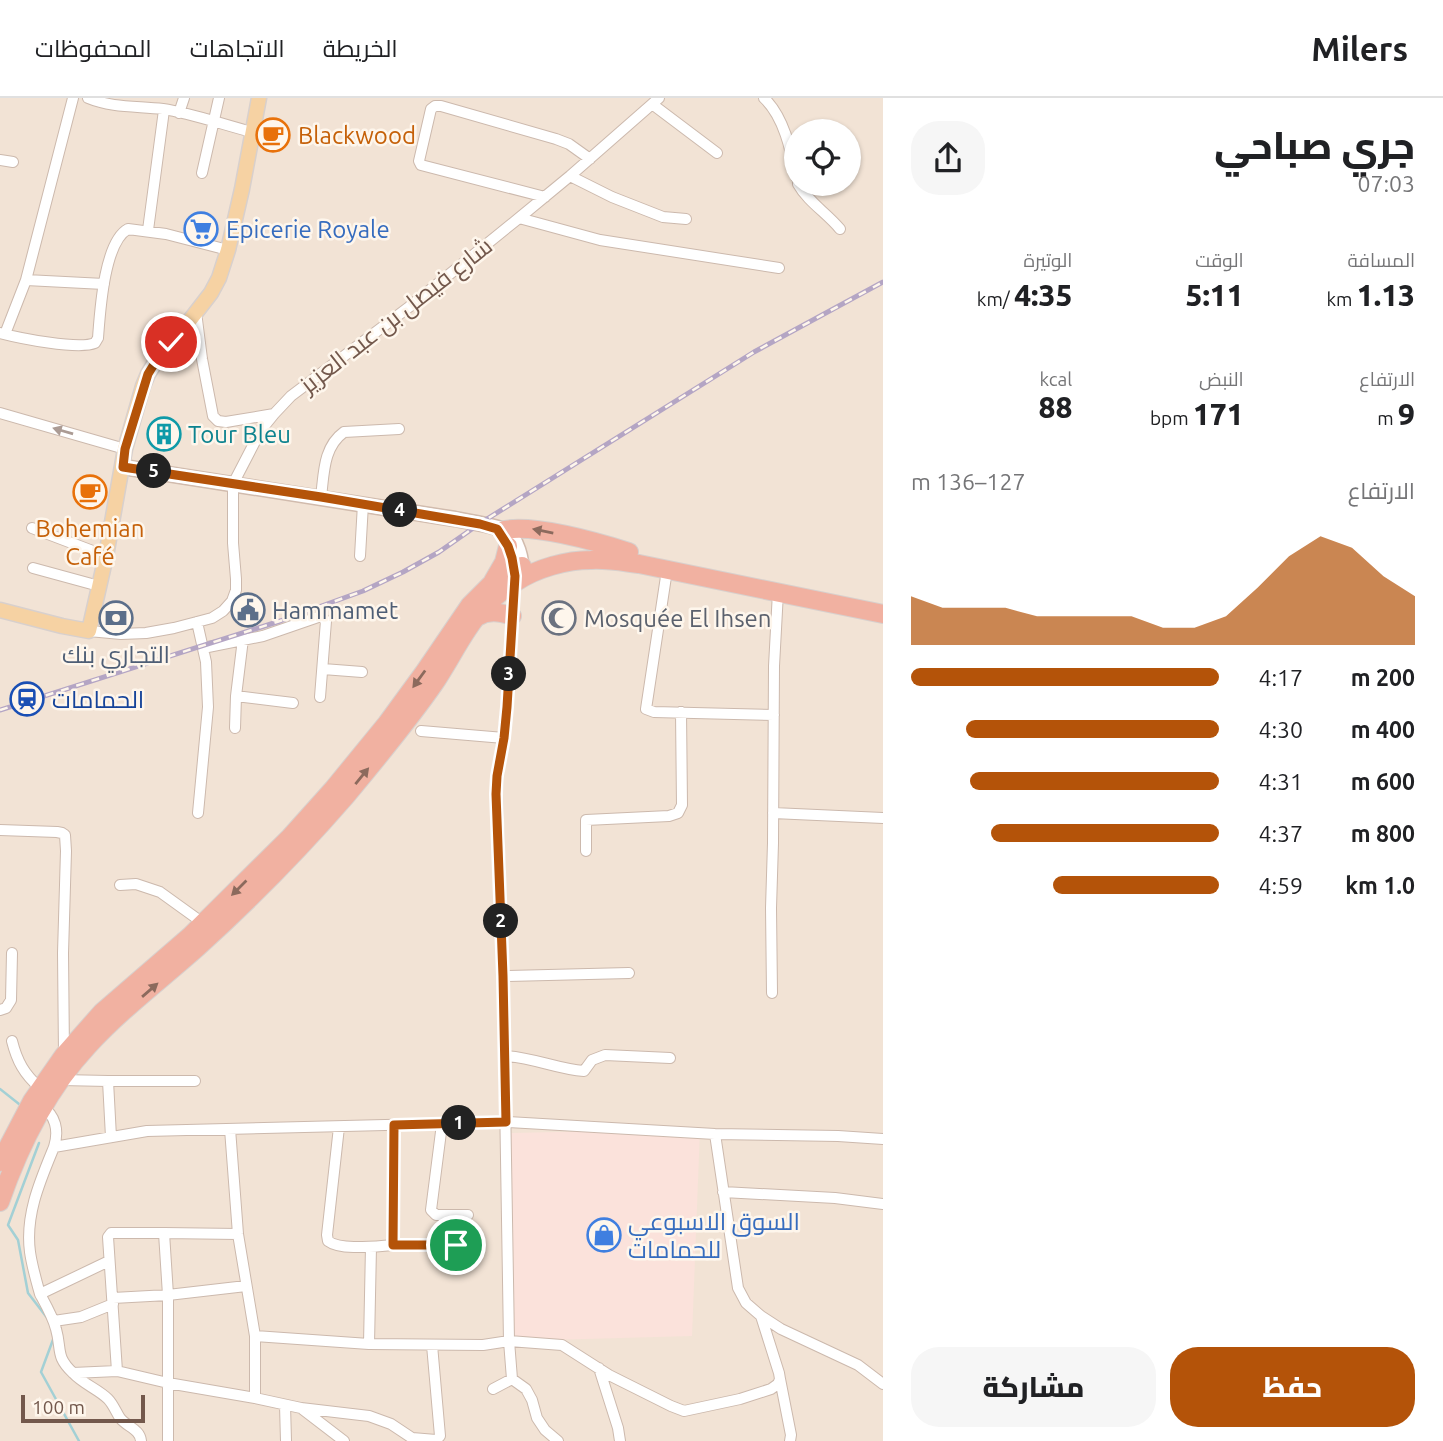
<!DOCTYPE html>
<html lang="ar">
<meta charset="utf-8">
<style>
:root{--surface:#fff;--page:#f6f6f6;--text:#202124;--muted:#757577;--line:#e0e0e0;--accent:#b45309}
body{margin:0;font-family:Ubuntu,Cairo,sans-serif;background:var(--page);color:var(--text);direction:rtl;height:100vh;display:flex;flex-direction:column;font-size:26px;white-space:nowrap}
*{box-sizing:border-box;margin:0}
p{font-size:23px;color:var(--muted)}
.icon{flex:none;width:38px;height:38px;fill:none;stroke:currentColor;stroke-width:2;stroke-linecap:round;stroke-linejoin:round}
.map{position:relative;flex:1;overflow:hidden;direction:ltr}
.side{display:flex;flex-direction:column;background:var(--surface);width:560px}
.side>*{flex:none}
.tools{position:absolute;left:784px;top:21px;display:grid;gap:14px}
.tools a{display:grid;place-items:center;width:77px;height:77px;border-radius:50%;background:var(--surface);box-shadow:0 2px 5px #0004;font-size:35px}
.scale{position:absolute;left:21px;bottom:18px;width:124px;box-sizing:border-box;padding-left:7px;border:4px solid #73584c;border-top:0;font-size:19px;line-height:24px;white-space:nowrap;color:#73584c;-webkit-text-stroke:5px #fef6ec;paint-order:stroke}
.pin{position:absolute;display:grid;place-items:center;width:60px;height:60px;color:#fff;margin:-30px;border:4px solid #fff;border-radius:50%;box-shadow:0 2px 7px #0007}
.km{position:absolute;width:35px;height:35px;margin:-18px;border-radius:50%;background:#222;color:#fff;font-size:19px;line-height:35px;text-align:center}
.round{display:grid;place-items:center;flex:none;width:74px;height:74px;border-radius:28px;background:var(--page)}
.headline{display:flex;align-items:center;justify-content:space-between;height:119px;padding:0 28px}
h1{font-size:38px;font-weight:800;line-height:52px}
.stats{display:grid;grid-template-columns:repeat(3,1fr);gap:10px;height:119px;padding:7px 28px}
.stats div{display:grid;align-content:center}
.stats b{font-size:30px;font-weight:800}
.stats small{font-size:19px;font-weight:400}
.stats p{font-size:19px}
.chart{height:196px;padding:14px 28px}
.chart p{display:flex;justify-content:space-between}
.chart svg{width:100%;height:126px;margin-top:7px;fill:var(--accent);opacity:.7}
.button{display:flex;gap:14px;margin-top:auto;padding:14px 28px}
.button a{flex:1;height:80px;border-radius:28px;background:var(--accent);color:#fff;font-size:28px;font-weight:800;line-height:80px;text-align:center}
.button a+a{background:var(--page);color:var(--text)}
ul{padding:0 28px;list-style:none;font-size:23px}
li{display:grid;grid-template-columns:112px 84px 1fr;align-items:center;height:52px}
li i{height:18px;border-radius:9px;background:var(--accent)}
header{display:flex;align-items:center;gap:42px;box-sizing:border-box;height:98px;padding:0 35px;background:var(--surface);border-bottom:2px solid var(--line)}
header strong{font-size:33px}
nav{display:flex;gap:38px;margin-inline-start:auto;font-size:24px}
main{display:flex;flex:1;min-height:0}
.map>svg:first-child{display:block}
.residential{fill:#f2e3d5;fill-rule:evenodd}
.commercial{fill:#fbe2db}
.lines{fill:none;stroke-linecap:round;stroke-linejoin:round}
.stream{stroke:#a3d0d5;stroke-width:2.5}
.street-casing{stroke:#ccb9ad;stroke-width:12}
.secondary-casing{stroke:#d1bbad;stroke-width:17}
.primary-casing{stroke:#d8d0cd;stroke-width:17}
.highway-casing{stroke:#d8d0cd;stroke-width:20}
.street{stroke:#fff;stroke-width:10}
.secondary{stroke:#fff;stroke-width:14}
.primary{stroke:#f6d2a3;stroke-width:14}
.highway{stroke:#f1b1a1;stroke-width:18}
.rail-casing{stroke:#b4a5c4;stroke-width:5}
.rail{stroke:#fef6ec;stroke-width:2.5;stroke-dasharray:8;stroke-linecap:butt}
.oneway{fill:#ab9b94}
.oneway2{fill:#8c6a5d}
.route-casing{stroke:#fff;stroke-width:14}
.route{stroke:#b45309;stroke-width:9}
.labels{text-anchor:middle;dominant-baseline:central;stroke-width:5;stroke-linejoin:round;paint-order:stroke}
.food-label{font-size:24px;fill:#c56008;stroke:#fef6ec;text-anchor:start}
.shop-label{font-size:24px;fill:#366cbe;stroke:#fef6ec;text-anchor:start}
.street-label{font-size:24px;fill:#73584c;stroke:#fef6ec}
.culture-label{font-size:24px;fill:#0d838f;stroke:#fef6ec;text-anchor:start}
.service-label{font-size:24px;fill:#4e5e75;stroke:#fef6ec;text-anchor:start}
.worship-label{font-size:24px;fill:#5b616d;stroke:#fef6ec;text-anchor:start}
.transit-label{font-size:24px;fill:#164399;stroke:#fef6ec;text-anchor:start}
</style>
<header>
<strong>Milers</strong>
<nav><a>الخريطة</a><a>الاتجاهات</a><a>المحفوظات</a></nav>
</header>
<main>
<section class="side">
<div class="headline"><div><h1>جري صباحي</h1><p>07:03</p></div><a class="round"><svg class="icon" aria-label="share" viewBox="0 0 24 24"><path d="M12 15V3M7 8l5-5 5 5M5 13v7h14v-7"/></svg></a></div>
<div class="stats">
<div><p>المسافة</p><b>1.13<small> km</small></b></div>
<div><p>الوقت</p><b>5:11</b></div>
<div><p>الوتيرة</p><b>4:35<small> /km</small></b></div>
</div>
<div class="stats">
<div><p>الارتفاع</p><b>9<small> m</small></b></div>
<div><p>النبض</p><b>171<small> bpm</small></b></div>
<div><p>kcal</p><b>88</b></div>
</div>
<div class="chart"><p><span>الارتفاع</span>127–136 m</p>
<svg viewBox="0 0 160 44" preserveAspectRatio="none"><path d="M0 44V27L10 31L20 31L30 31L40 34L50 34L60 34L70 34L80 38L90 38L100 34L110 24L120 13L130 6L140 10L150 20L160 27V44z"/></svg>
</div>
<ul>
<li><b>200 m</b>4:17<i style="width:100%"></i></li>
<li><b>400 m</b>4:30<i style="width:82%"></i></li>
<li><b>600 m</b>4:31<i style="width:81%"></i></li>
<li><b>800 m</b>4:37<i style="width:74%"></i></li>
<li><b>1.0 km</b>4:59<i style="width:54%"></i></li>
</ul>
<div class="button"><a>حفظ</a><a>مشاركة</a></div>
</section>
<div class="map">
<svg width="883" height="1343" viewBox="0 0 883 1343">
<rect width="100%" height="100%" fill="#fbf2e6"/>
<path class="residential" d="M0,0H883V1343H0ZM796,33H849V86H796Z"/>
<path class="commercial" d="M700,1031L692,1238L512,1243L511,1035Z"/>
<g class="lines">
<path class="stream" d="M0,991L19,1006
M39,1045L8,1127L18,1142L28,1195L48,1221
M54,1239L41,1274L79,1343"/>
<defs>
<path id="street" d="M88,0C112,10 137,8 163,11C191,15 224,27 252,34
M764,0C784,19 791,52 796,79
M652,6L717,55
M179,15L184,0
M0,62L13,64
M202,75L219,0
M570,78L612,99L663,119L686,121
M798,86C808,104 827,115 840,131
M545,99L421,67L419,63L431,11L435,8H441L556,41L569,46L590,61
M519,120L600,142L779,170
M148,132L164,12
M26,182L104,186
M196,214L202,261L213,318L218,323L226,324L274,316
M0,235C19,240 78,252 95,245L98,240C100,214 104,144 128,131L166,136L228,152
M5,236L26,182L73,0
M0,315L125,351
M321,399C324,376 323,349 344,334L399,331
M32,430L106,458
M360,458L363,406
M33,470L99,488
M667,472L646,611L654,614L774,617
M197,524L206,564L208,609L198,715
M89,533L121,536L146,535L174,530L212,520L223,513L232,503L236,492V481L233,445V386L261,332L274,316L291,298L409,209L519,120L570,78L659,0
M203,550L263,538L321,518L326,523L320,599
M323,571L362,574
M236,598L293,605
M235,630L236,598L243,541
M421,633L504,640
M773,715L883,720
M0,732L57,734L62,735L65,737L66,753L63,855L64,957
M586,753V722L669,718L678,715L682,707L681,614
M120,787L136,786L160,794L203,825
M503,878L629,875
M772,895L771,810L773,745L774,568L778,494
M0,912L6,910L11,902L12,855
M12,943C17,963 24,976 40,990
M505,958C532,959 557,971 584,973L592,962L605,957L670,960
M61,982L108,983H195
M108,983L111,1039
M41,1008C56,1017 59,1033 54,1049L147,1033L506,1024L715,1036L838,1038L883,1041
M442,1026L431,1112L436,1117H468
M393,1027V1147H456
M339,1029L327,1137L328,1143C341,1153 377,1148 393,1147
M230,1031L238,1136L255,1238V1300L301,1310L344,1343
M715,1036L738,1190L746,1205L761,1218L781,1231L858,1267L883,1286
M54,1049C40,1083 25,1117 30,1154C32,1168 36,1182 40,1196L109,1163
M723,1094L835,1100L883,1106
M164,1135H111L108,1139L117,1273L168,1285L255,1300
M371,1149L369,1246L483,1247L509,1243L562,1247L609,1277L671,1308L684,1313L740,1301L771,1291L778,1286L780,1281L779,1275L761,1218
M40,1196C46,1207 53,1219 56,1231C62,1252 55,1258 73,1275C83,1286 98,1291 108,1301C113,1306 116,1314 120,1320C127,1329 140,1331 141,1343
M113,1200L168,1197L246,1188
M54,1223L81,1219L113,1206
M255,1238L369,1246
M599,1270L618,1330L620,1343
M73,1275L117,1273
M512,1281L526,1291L532,1302L537,1320L545,1332L558,1343
M780,1281L791,1337L790,1343
M493,1291L512,1281L509,1243L503,878L497,696C497,669 504,642 506,615C510,572 511,529 514,486
M285,1307L286,1343
M301,1310L369,1318L391,1326L412,1340L436,1342L440,1338L432,1247
M168,1343V1197L164,1135L238,1136"/>
<path id="secondary" d="M123,369L455,421C466,423 496,428 504,432C518,440 522,462 522,477"/>
<path id="primary" d="M0,512L62,528L89,533L106,458L125,351L143,288L148,276L161,255L180,235L211,195L219,180L228,152L242,91L259,0"/>
<path id="highway" d="M504,432C536,426 597,444 629,454
M493,483L504,464L508,448
M477,519C489,512 499,514 512,518
M0,1064L32,1003L64,957L102,914L191,837L290,739L333,691L387,625L425,573L470,507L493,484L522,468
M0,1104C19,1049 47,992 88,948C121,912 161,882 198,849C250,802 300,751 346,698C376,662 407,625 434,586C451,561 466,528 487,507C495,498 506,490 516,484C537,470 567,462 591,462C607,461 623,464 639,466L883,516"/>
</defs>
<use href="#street" class="street-casing"/>
<use href="#secondary" class="secondary-casing"/>
<use href="#primary" class="primary-casing"/>
<use href="#highway" class="highway-casing"/>
<use href="#street" class="street"/>
<use href="#secondary" class="secondary"/>
<use href="#primary" class="primary"/>
<use href="#highway" class="highway"/>
<defs>
<path id="rail" d="M0,612L280,523L363,493L403,474L439,454L479,426L754,254L883,184"/>
</defs>
<use href="#rail" class="rail-casing"/>
<use href="#rail" class="rail"/>
</g>
<defs><path id="oneway-solid" d="M-6-.8H1V-3.2L6.5 0L1 3.2V.8H-6Z" transform="scale(1.75)"/></defs>
<use class="oneway" href="#oneway-solid" transform="translate(63 333) rotate(-164)"/>
<g class="oneway2">
<use href="#oneway-solid" transform="translate(543 433) rotate(-169)"/>
<use href="#oneway-solid" transform="translate(419 581) rotate(126)"/>
<use href="#oneway-solid" transform="translate(362 678) rotate(-51)"/>
<use href="#oneway-solid" transform="translate(239 790) rotate(135)"/>
<use href="#oneway-solid" transform="translate(150 892) rotate(-41)"/>
</g>
<g class="lines">
<defs>
<path id="route" d="M171,244L161,255L148,276L125,351L123,369L321,399L480,426L497,431L508,448L512,460L515,478L507,609L504,640L497,678L496,696L503,878L506,1024L394,1027L393,1147H456"/>
</defs>
<use href="#route" class="route-casing"/>
<use href="#route" class="route"/>
</g>
<defs>
<symbol id="cafe-ring" viewBox="-11 -11 22 22"><circle r="9.5" fill="#fef6ec" stroke="#e8710a" stroke-width="1.5"/><path d="M-5.5-4.5H6V0H3Q3 3.5 0 3.5H-2.5Q-5.5 3.5-5.5 0ZM3-3.2v2h1.7v-2ZM-6 4.5H4V6H-6Z" fill="#e8710a"/></symbol>
<symbol id="supermarket-ring" viewBox="-11 -11 22 22"><circle r="9.5" fill="#fef6ec" stroke="#3f7fe0" stroke-width="1.5"/><path d="M-6-5.5h2.5l.6 2H6L4.5 2H-2.5L-4.4-4H-6ZM-1.5 3.2a1.3 1.3 0 1 0 .1 0ZM3 3.2a1.3 1.3 0 1 0 .1 0Z" fill="#3f7fe0"/></symbol>
<symbol id="building-ring" viewBox="-11 -11 22 22"><circle r="9.5" fill="#fef6ec" stroke="#0f9aa8" stroke-width="1.5"/><path d="M-4-6H4V6H1V3H-1V6H-4ZM-2.5-4.3h1.7v1.8h-1.7ZM.8-4.3h1.7v1.8H.8ZM-2.5-1h1.7V.8h-1.7ZM.8-1h1.7V.8H.8Z" fill="#0f9aa8"/></symbol>
<symbol id="civic-ring" viewBox="-11 -11 22 22"><circle r="9.5" fill="#fef6ec" stroke="#5c6f8a" stroke-width="1.5"/><path d="M-.6-6.5H3V-4.5H.6V-3L4-1V1h2V6H-6V1h2V-1L-.6-3ZM-1.2 2.5V6h2.4V2.5Z" fill="#5c6f8a"/></symbol>
<symbol id="bank-ring" viewBox="-11 -11 22 22"><circle r="9.5" fill="#fef6ec" stroke="#5c6f8a" stroke-width="1.5"/><path d="M-6-4H6V4H-6ZM0-2.3a2.3 2.3 0 1 0 0 4.6a2.3 2.3 0 1 0 0-4.6Z" fill="#5c6f8a"/></symbol>
<symbol id="mosque-ring" viewBox="-11 -11 22 22"><circle r="9.5" fill="#fef6ec" stroke="#6b7280" stroke-width="1.5"/><path d="M3.5-4.9A6 6 0 1 0 3.5 4.9A5 5 0 1 1 3.5-4.9Z" fill="#6b7280"/></symbol>
<symbol id="station-ring" viewBox="-11 -11 22 22"><circle r="9.5" fill="#fef6ec" stroke="#1a4fb4" stroke-width="1.5"/><path d="M-3-6H3Q5-6 5-4V2Q5 4 3 4L4.5 6H3L1.5 4h-3L-3 6H-4.5L-3 4Q-5 4-5 2V-4Q-5-6-3-6ZM-3.5-4v3h7v-3ZM-3.5 1v1.5H-2V1ZM2 1v1.5H3.5V1Z" fill="#1a4fb4"/></symbol>
<symbol id="shop-ring" viewBox="-11 -11 22 22"><circle r="9.5" fill="#fef6ec" stroke="#3f7fe0" stroke-width="1.5"/><path d="M-5-2.5h2.3a2.7 3.5 0 0 1 5.4 0H5L5.5 6h-11ZM-1.5-2.5h3a1.5 2.3 0 0 0-3 0Z" fill="#3f7fe0"/></symbol>
</defs>
<g fill-rule="evenodd">
<use href="#cafe-ring" x="254" y="18" width="38" height="38"/>
<use href="#supermarket-ring" x="182" y="112" width="38" height="38"/>
<use href="#building-ring" x="145" y="317" width="38" height="38"/>
<use href="#cafe-ring" x="71" y="375" width="38" height="38"/>
<use href="#civic-ring" x="229" y="493" width="38" height="38"/>
<use href="#bank-ring" x="97" y="501" width="38" height="38"/>
<use href="#mosque-ring" x="540" y="501" width="38" height="38"/>
<use href="#station-ring" x="8" y="582" width="38" height="38"/>
<use href="#shop-ring" x="585" y="1118" width="38" height="38"/>
</g>
<g class="labels">
<g class="food-label">
<text x="298" y="37">Blackwood</text>
<text x="90" y="430" text-anchor="middle">Bohemian<tspan x="90" dy="28">Café</tspan></text>
</g>
<g class="shop-label">
<text x="226" y="131">Epicerie Royale</text>
<text x="628" y="1123">السوق الاسبوعي<tspan x="628" dy="28">للحمامات</tspan></text>
</g>
<g class="street-label">
<text transform="translate(396 217) rotate(-38)">شارع فيصل بن عبد العزيز</text>
</g>
<g class="culture-label">
<text x="188" y="336">Tour Bleu</text>
</g>
<g class="service-label">
<text x="272" y="512">Hammamet</text>
<text x="116" y="556" text-anchor="middle">التجاري بنك</text>
</g>
<g class="worship-label">
<text x="584" y="520">Mosquée El Ihsen</text>
</g>
<g class="transit-label">
<text x="52" y="601">الحمامات</text>
</g>
</g>
</svg>
<div class="tools">
<a><svg class="icon" aria-label="locate" viewBox="0 0 24 24"><circle cx="12" cy="12" r="6"/><path d="M12 2v4M12 18v4M2 12h4M18 12h4"/></svg></a>
</div>
<div class="scale">100 m</div>
<div class="pin" style="left:456px;top:1147px;background:#1e9e55"><svg class="icon" aria-label="arrive" viewBox="0 0 24 24"><path d="M6 21V4h12l-3 4 3 4H6"/></svg></div>
<div class="pin" style="left:171px;top:244px;background:#d93025"><svg class="icon" aria-label="check" viewBox="0 0 24 24"><path d="M5 12l5 5 9-10"/></svg></div>
<b class="km" style="left:459px;top:1025px">1</b>
<b class="km" style="left:501px;top:823px">2</b>
<b class="km" style="left:509px;top:576px">3</b>
<b class="km" style="left:400px;top:412px">4</b>
<b class="km" style="left:154px;top:373px">5</b>
</div>
</main>
